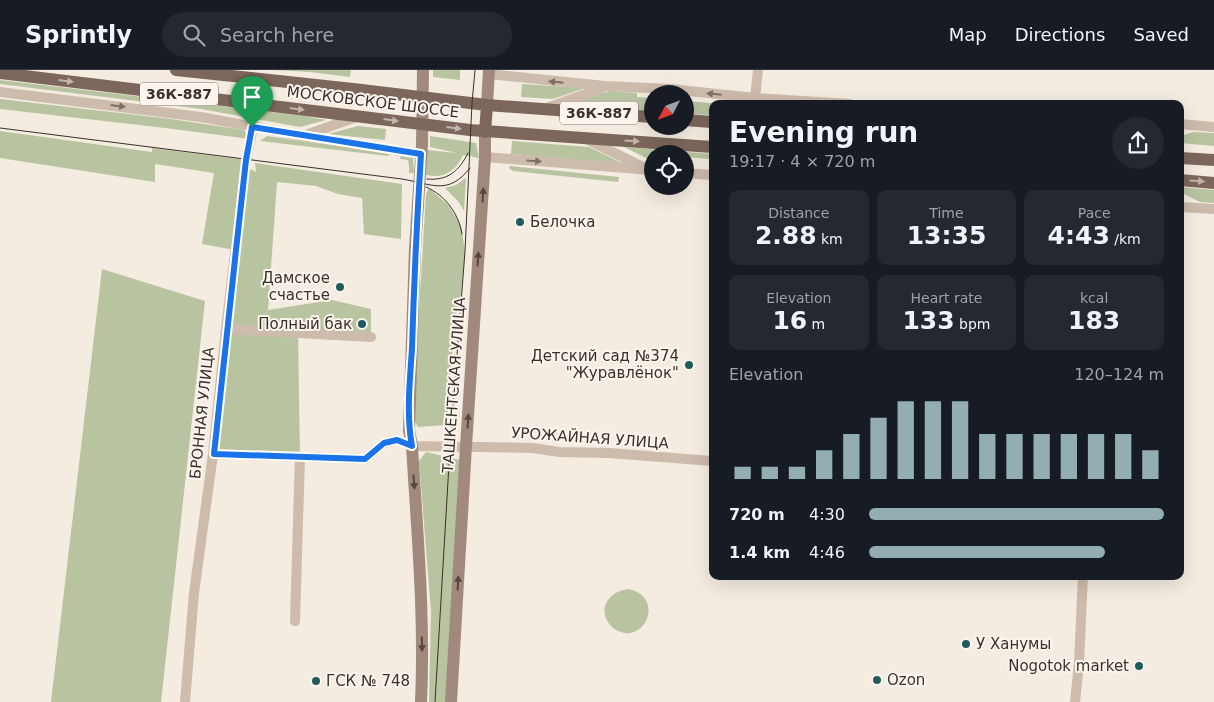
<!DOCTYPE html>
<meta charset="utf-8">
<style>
:root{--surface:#171b24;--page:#242831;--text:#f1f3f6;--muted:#9ea1a6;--line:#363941;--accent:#92aeb2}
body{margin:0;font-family:"DejaVu Sans",sans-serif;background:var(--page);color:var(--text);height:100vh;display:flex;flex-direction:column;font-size:19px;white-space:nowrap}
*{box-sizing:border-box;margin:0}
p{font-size:16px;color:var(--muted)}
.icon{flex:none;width:28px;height:28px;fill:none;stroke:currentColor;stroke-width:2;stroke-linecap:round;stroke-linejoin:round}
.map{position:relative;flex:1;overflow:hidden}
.panel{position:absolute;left:709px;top:30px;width:475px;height:480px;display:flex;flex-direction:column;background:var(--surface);border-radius:10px;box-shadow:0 5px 20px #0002}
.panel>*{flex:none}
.needle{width:32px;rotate:229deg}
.tools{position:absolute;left:644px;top:15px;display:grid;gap:10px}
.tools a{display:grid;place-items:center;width:50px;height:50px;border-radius:50%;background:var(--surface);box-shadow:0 5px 20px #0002;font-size:25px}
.pin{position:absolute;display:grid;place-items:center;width:42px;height:42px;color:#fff;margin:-51px -21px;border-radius:50% 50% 50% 0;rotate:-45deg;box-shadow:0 0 5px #0007}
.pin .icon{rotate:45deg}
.round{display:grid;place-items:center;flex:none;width:52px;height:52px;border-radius:26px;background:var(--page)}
.head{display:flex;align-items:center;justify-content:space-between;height:85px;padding:0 20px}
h1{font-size:28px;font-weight:700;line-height:38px}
.metrics{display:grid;grid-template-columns:repeat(3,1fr);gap:8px;height:85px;padding:5px 20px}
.metrics div{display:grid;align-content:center;border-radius:10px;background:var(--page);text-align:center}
.metrics b{font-size:25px;font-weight:700}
.metrics small{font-size:14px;font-weight:400}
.metrics p{font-size:14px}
.chart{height:140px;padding:10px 20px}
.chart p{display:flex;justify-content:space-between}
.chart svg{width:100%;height:90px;margin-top:5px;stroke:var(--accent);stroke-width:6}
ul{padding:0 20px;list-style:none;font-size:16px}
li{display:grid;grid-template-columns:80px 60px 1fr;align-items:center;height:38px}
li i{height:12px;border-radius:6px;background:var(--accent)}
header{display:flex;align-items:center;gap:30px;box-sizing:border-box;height:70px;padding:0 25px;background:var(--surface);border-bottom:1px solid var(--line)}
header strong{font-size:24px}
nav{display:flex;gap:28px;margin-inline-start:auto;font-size:18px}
.search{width:350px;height:45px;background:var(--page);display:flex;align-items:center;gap:12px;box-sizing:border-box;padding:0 18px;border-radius:28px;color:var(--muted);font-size:19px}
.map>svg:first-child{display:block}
.green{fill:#b8c4a0}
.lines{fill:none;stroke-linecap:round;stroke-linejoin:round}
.street{stroke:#cdbbac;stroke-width:10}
.secondary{stroke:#a18a7d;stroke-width:12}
.primary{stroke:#7d675c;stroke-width:12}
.tram{stroke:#3b302b;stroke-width:1}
.oneway{fill:#c2b5ac}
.oneway2{fill:#7d6f65}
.oneway3{fill:#544640}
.route-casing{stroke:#fff;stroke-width:10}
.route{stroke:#1a73e8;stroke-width:6}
.poi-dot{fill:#1f5a5e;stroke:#fbf5ee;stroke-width:2}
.labels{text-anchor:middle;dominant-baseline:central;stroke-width:4;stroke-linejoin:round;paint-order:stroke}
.shield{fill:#fbf5ee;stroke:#756b66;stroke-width:1}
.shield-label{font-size:14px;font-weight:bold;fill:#3b302b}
.street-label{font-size:15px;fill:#3b302b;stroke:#fbf5ee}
.poi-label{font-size:15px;fill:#3b302b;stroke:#fbf5ee;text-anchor:start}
</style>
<header>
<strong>Sprintly</strong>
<div class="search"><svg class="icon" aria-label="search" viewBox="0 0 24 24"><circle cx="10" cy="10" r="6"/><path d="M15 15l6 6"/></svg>Search here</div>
<nav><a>Map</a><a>Directions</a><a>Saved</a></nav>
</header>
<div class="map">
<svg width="1214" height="632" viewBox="0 0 1214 632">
<rect width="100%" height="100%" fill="#f4ebe1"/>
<path class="green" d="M273,0H351L350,7L310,2Z
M433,0H460V10L433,7Z
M0,10L305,46L326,50L300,57L201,39L0,14Z
M522,14L585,18L553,29L521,27Z
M609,21L637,23V27L652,28V41L602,36L579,31Z
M0,29L171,49L244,60L250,69L165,58L0,39Z
M685,31L726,34H712V45L685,44Z
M358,56L386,59L385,70L328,64Z
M0,61L152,82V78L246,90V97L256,102L255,93L402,114L401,169L364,164L362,128L338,124L316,116L277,112L268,240L332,230L371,239V267L298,263L300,387L213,384L235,180L202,174L214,103L155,94V112L0,88Z
M1194,62L1214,63V76L1180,73V66Z
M267,66L315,73L391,82L388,86L260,71Z
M430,66L476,73L479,88L463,85C456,101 444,109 426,105L427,80L457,83L430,77Z
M512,71L589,77L624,94L511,84Z
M624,77L712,84V94H710V89L685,87V84H652V91Z
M401,84L408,85L413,88L414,103H409V95L408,90L400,89Z
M510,96L619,107L618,112L513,101L509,98Z
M466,108L464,141L458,131L445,118L456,115Z
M1180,117L1214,120V133L1200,132L1180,122Z
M429,118L449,136L461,156L465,181L461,224L455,248L447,355L418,357L415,352L416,291L426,124Z
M102,199L205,231L161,632H51Z
M426,382L460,390L448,632H429L431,541L419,391Z
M628,519C664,526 647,571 621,562C615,560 611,557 608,552C598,536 611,521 628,519Z"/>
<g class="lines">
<path class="street" d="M489,4L605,16L670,19L755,28L850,34
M0,22L201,47L303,66L421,84
M755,28L758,0
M547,38L602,18
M1180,54L1214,57
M306,65L356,47
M588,70L645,98
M485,87L652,100
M685,103L712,105
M1180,137L1214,139
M226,259L371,267
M213,384L365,389L384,373L397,370L412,376L533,378L559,382L609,383L712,391
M295,551L300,387
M185,632L194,523L213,384L226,259L246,90L253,57
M1075,632L1079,593L1083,506"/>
<path class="secondary" d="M487,35L489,0
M421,632C425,547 417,461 412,376L409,360L415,178L422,75L423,0
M451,632L466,376L485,87V62"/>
<path class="primary" d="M176,0L353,19L487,35L652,47
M0,3L470,60L712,77
M685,50L712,52
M485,62L487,35
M1180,88L1214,90
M1180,110L1214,113"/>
<path class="tram" d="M0,58L402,109C432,114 448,126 470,98
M427,109C448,111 459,101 468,83
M426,117C445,125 459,144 462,164
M435,632L450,377L465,181L472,33L475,0"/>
</g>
<defs><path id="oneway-solid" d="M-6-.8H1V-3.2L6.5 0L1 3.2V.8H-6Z" transform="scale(1.25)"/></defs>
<g class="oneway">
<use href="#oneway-solid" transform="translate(66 11) rotate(7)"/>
<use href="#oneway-solid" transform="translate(297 39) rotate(7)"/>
<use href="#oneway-solid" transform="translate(391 50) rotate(8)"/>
<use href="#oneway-solid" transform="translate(454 58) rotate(7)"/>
<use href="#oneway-solid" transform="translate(632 71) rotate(4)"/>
<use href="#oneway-solid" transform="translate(1197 111) rotate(4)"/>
</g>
<g class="oneway2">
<use href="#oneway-solid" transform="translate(556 12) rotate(-174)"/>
<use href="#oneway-solid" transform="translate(714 24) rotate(-174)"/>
<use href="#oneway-solid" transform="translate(118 36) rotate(7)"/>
<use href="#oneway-solid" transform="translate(534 91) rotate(4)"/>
</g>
<g class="oneway3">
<use href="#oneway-solid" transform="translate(483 125) rotate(-86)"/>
<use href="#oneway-solid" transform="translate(478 189) rotate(-86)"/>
<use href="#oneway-solid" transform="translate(468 351) rotate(-86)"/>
<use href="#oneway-solid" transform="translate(414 412) rotate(86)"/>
<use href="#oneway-solid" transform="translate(458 513) rotate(-87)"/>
<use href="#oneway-solid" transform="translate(422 574) rotate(88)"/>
</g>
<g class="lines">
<defs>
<path id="route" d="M252,57L421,84C417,148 414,213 412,278C410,310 406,344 412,376L397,370L384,373L365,389L214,384L236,180L246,90Z"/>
</defs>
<use href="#route" class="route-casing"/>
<use href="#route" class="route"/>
</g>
<g class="poi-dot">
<circle cx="520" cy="152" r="5"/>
<circle cx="340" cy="217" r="5"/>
<circle cx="362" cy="254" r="5"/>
<circle cx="689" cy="295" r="5"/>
<circle cx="966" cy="574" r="5"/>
<circle cx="1139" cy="596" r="5"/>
<circle cx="877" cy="610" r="5"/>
<circle cx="316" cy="611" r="5"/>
</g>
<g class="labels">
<g class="shield">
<rect x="140" y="12.5" width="78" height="23" rx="4"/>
<rect x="560" y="31.5" width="78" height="23" rx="4"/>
</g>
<g class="shield-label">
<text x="179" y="24">36К-887</text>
<text x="599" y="43">36К-887</text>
</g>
<g class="street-label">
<text transform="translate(373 32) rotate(7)">МОСКОВСКОЕ ШОССЕ</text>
<text transform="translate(454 315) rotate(-86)">ТАШКЕНТСКАЯ УЛИЦА</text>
<text transform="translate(202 343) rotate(-84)">БРОННАЯ УЛИЦА</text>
<text transform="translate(590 368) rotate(4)">УРОЖАЙНАЯ УЛИЦА</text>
</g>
<g class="poi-label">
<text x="530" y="152">Белочка</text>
<text x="330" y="208" text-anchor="end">Дамское<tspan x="330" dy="17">счастье</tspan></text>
<text x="352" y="254" text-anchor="end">Полный бак</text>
<text x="679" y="286" text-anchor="end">Детский сад №374<tspan x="679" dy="17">"Журавлёнок"</tspan></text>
<text x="976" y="574">У Ханумы</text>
<text x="1129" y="596" text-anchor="end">Nogotok market</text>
<text x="887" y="610">Ozon</text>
<text x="326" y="611">ГСК № 748</text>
</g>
</g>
</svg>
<div class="tools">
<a><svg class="needle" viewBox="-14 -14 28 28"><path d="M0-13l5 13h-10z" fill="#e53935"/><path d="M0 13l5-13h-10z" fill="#9ea1a6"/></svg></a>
<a><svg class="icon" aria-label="locate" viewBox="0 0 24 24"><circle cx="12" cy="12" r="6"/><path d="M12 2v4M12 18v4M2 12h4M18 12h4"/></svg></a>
</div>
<div class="pin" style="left:252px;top:57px;background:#1e9e55"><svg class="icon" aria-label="arrive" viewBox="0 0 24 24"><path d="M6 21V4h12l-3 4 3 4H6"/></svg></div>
<section class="panel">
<div class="head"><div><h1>Evening run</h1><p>19:17 · 4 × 720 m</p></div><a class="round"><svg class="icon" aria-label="share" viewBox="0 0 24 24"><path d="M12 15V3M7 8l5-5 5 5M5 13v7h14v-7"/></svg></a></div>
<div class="metrics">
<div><p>Distance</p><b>2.88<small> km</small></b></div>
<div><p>Time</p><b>13:35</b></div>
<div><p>Pace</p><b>4:43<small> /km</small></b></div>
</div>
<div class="metrics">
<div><p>Elevation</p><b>16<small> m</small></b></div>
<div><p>Heart rate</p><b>133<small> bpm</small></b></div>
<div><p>kcal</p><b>183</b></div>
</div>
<div class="chart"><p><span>Elevation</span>120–124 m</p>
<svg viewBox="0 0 160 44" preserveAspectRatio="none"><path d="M5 44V38M15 44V38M25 44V38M35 44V30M45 44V22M55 44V14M65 44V6M75 44V6M85 44V6M95 44V22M105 44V22M115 44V22M125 44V22M135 44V22M145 44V22M155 44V30"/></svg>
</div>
<ul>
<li><b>720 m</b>4:30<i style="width:100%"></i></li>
<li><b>1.4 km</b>4:46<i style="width:80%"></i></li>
</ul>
</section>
</div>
